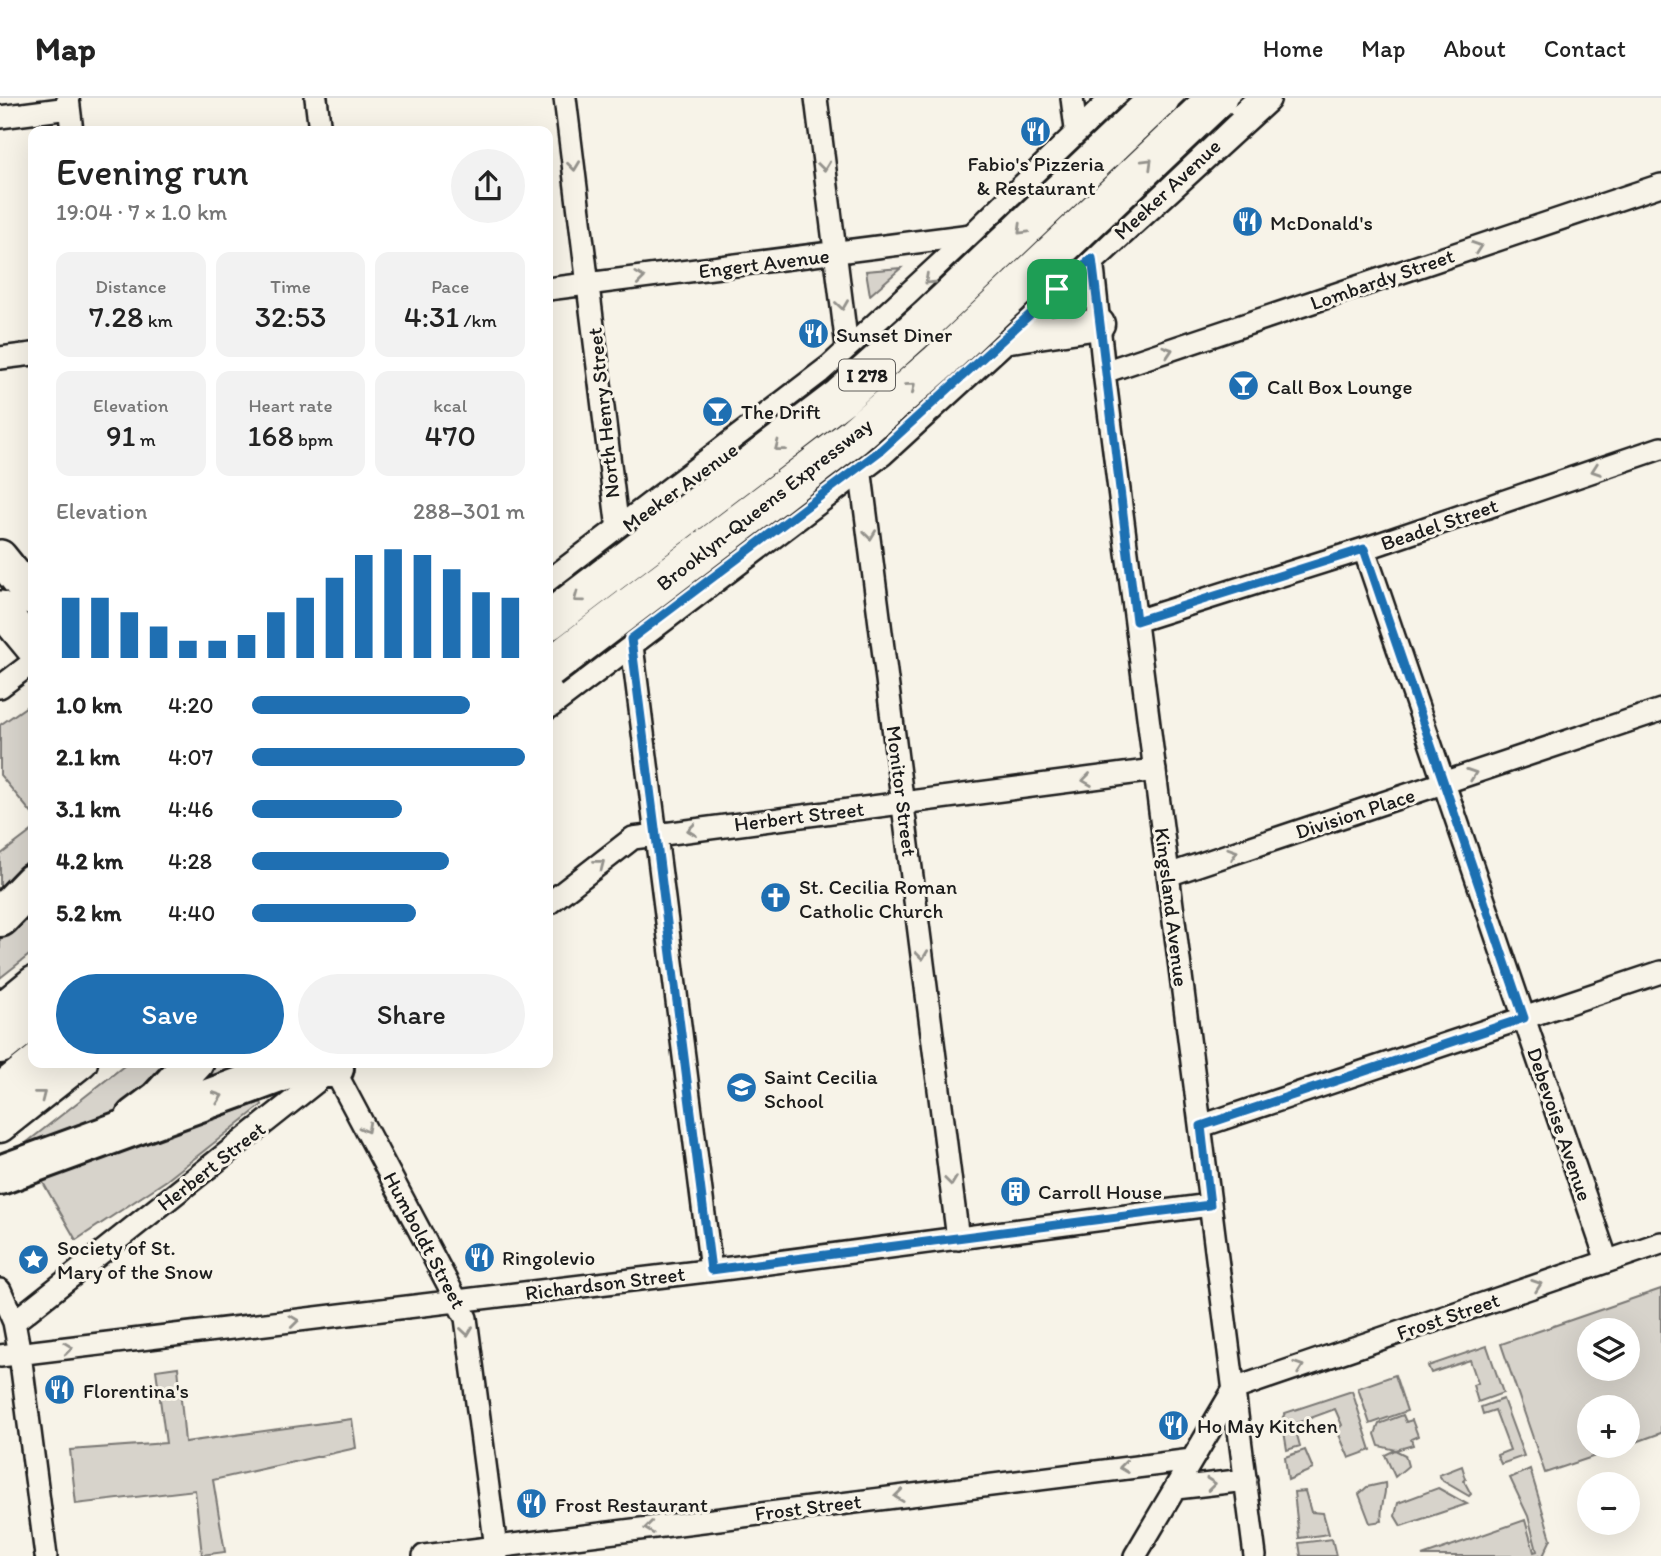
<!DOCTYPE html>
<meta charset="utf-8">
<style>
:root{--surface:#fff;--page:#f2f2f2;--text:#222;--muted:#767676;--line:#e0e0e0;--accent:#1f6fb2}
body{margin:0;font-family:Itim,sans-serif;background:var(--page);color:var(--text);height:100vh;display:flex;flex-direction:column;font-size:26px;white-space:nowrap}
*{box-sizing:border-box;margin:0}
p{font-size:23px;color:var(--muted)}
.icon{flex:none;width:38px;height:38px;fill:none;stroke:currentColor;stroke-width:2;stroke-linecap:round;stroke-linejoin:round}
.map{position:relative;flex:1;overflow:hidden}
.sheet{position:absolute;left:28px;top:28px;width:525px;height:942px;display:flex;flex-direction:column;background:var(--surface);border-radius:14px;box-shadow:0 7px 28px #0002}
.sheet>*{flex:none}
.tools{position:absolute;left:1577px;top:1220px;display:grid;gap:14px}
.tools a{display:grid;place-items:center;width:63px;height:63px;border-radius:50%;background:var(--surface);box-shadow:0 7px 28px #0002;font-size:35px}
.pin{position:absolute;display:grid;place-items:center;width:60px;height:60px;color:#fff;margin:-30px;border-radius:14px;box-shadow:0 4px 10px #0006}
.round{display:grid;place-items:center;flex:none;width:74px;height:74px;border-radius:37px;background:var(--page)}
.summary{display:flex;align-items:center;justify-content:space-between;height:119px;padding:0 28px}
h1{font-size:38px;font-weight:600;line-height:52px}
.stats{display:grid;grid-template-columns:repeat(3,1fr);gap:10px;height:119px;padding:7px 28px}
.stats div{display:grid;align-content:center;border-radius:14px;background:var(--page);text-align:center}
.stats b{font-size:30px;font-weight:600}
.stats small{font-size:19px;font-weight:400}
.stats p{font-size:19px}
.chart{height:196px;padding:14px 28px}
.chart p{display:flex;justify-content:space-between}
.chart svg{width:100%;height:126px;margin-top:7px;stroke:var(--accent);stroke-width:6}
.action{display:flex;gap:14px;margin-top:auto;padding:14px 28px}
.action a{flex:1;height:80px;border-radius:42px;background:var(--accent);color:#fff;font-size:28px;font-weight:600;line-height:80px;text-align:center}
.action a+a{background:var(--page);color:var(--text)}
ul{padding:0 28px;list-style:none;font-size:23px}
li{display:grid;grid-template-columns:112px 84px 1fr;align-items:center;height:52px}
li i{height:18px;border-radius:9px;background:var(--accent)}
header{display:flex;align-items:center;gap:42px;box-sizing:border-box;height:98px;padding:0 35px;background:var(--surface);border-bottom:2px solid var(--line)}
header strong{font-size:33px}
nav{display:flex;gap:38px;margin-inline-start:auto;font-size:24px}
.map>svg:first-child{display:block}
.green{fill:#d7d3cb;stroke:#7a7874;stroke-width:2;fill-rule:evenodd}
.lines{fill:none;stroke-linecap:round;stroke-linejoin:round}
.minor-casing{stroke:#1c1c1c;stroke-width:26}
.secondary-casing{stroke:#1c1c1c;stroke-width:35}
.primary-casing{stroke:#1c1c1c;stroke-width:38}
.motorway-casing{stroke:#1c1c1c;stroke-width:44}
.minor{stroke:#f7f3e8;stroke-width:21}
.secondary{stroke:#f7f3e8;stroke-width:30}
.primary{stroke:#f7f3e8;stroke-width:33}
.motorway{stroke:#f7f3e8;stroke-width:38}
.motorway-bridge-casing{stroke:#1c1c1c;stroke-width:44;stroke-linecap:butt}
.motorway-bridge{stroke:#f7f3e8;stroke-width:38}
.oneway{stroke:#94928c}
.route-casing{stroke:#fff;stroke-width:14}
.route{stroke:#1f6fb2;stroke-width:9}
.labels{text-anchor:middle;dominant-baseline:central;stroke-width:6;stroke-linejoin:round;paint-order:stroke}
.shield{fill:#f7f3e8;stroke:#5e5c59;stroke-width:2}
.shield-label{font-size:19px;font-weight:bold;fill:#1c1c1c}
.poi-label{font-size:21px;fill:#1c1c1c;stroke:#f7f3e8;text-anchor:start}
.street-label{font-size:21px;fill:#1c1c1c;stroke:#f7f3e8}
</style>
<header>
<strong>Map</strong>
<nav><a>Home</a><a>Map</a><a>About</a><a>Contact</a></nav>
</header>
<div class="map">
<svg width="1661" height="1458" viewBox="0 0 1661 1458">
<rect width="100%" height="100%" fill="#f7f3e8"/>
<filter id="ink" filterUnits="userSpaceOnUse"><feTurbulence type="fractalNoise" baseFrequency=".0143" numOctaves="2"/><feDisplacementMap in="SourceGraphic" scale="14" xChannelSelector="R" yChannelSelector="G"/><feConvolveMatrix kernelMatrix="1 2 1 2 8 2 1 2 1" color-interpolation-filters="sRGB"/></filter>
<g filter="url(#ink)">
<path class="green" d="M901,170L870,197L866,173Z
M33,604V717L0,677V627Z
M33,732V766L0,801V757Z
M33,815V854L0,880V841Z
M129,964H178L117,1018L17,1052Z
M215,964H267L204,986Z
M261,1004L262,1007L167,1082L76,1142L41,1081Z
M1661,1191V1335L1628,1347V1309H1589V1348H1625L1545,1375L1501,1246ZM1589,1232H1628V1270H1589Z
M1487,1248L1503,1295L1478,1304L1473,1287L1478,1285L1470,1262L1431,1275L1428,1268Z
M178,1269L185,1344L352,1321L356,1350L213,1382L225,1454L202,1457L195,1392L76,1406L70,1352L166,1345L156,1272Z
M1395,1277L1407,1313L1370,1326L1358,1290Z
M1352,1293L1371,1352L1349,1360L1337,1332L1342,1327L1335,1311L1294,1326L1300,1348L1287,1352L1282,1321L1285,1315Z
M1503,1301L1524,1358L1501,1366L1497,1357L1510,1352L1495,1312L1483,1316L1481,1309Z
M1403,1317L1406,1324L1412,1322L1418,1338L1411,1341L1413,1347L1396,1352L1379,1348L1375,1336L1379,1326Z
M1305,1352L1313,1371L1288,1382L1285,1359Z
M1395,1352L1405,1357L1408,1368L1395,1379L1385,1357Z
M1462,1368L1466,1381L1464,1383L1471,1396L1469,1398L1443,1383L1439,1377Z
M1530,1371L1551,1441L1543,1458H1422L1525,1422L1534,1454L1537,1453L1528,1418L1510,1380Z
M1385,1385C1387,1399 1379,1406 1382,1423L1370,1425L1359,1396L1367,1389Z
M1438,1390L1467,1406L1401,1428L1395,1418L1398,1405Z
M1305,1393L1311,1414L1323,1415L1329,1436L1299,1440L1294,1394Z
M1332,1441L1336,1458H1301L1299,1445Z"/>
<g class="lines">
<defs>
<path id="minor" d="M68,0L72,33
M316,0L320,33
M565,0L620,448
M816,0L848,257
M1072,0L1077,39L1074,110L1092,160L1104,274L1255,1458
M0,19L69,10
M548,191L979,136
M0,260L33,256
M1104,274L1661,87
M860,369L958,1141
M1364,451L1607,1163
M1136,523L1364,451L1661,350
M630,532L711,1172
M0,589L33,564
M1168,777L1661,612
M548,806L633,740L1155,672
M330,964L466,1220L497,1458
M1201,1028L1661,874
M0,1192L14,1224L20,1256L46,1458
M14,1224L330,973
M0,1258L731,1170L1210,1107
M1234,1291L1661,1145
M1176,1390L1246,1382
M424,1458L1192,1362
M1135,1458L1234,1291"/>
<path id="secondary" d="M1003,240L1099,226
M548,489L832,272L979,136L1118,0
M548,605L880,353L1265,0
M0,911L33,884
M0,1029L82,964"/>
<path id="primary" d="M0,459L33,500
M0,510L33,550"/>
<path id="motorway" d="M0,819L33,785
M0,946L33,920
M0,996L40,964
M135,1020L159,1002L194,964
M0,1077L293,970H334"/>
</defs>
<use href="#minor" class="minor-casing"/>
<use href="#secondary" class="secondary-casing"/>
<use href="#primary" class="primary-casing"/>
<use href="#motorway" class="motorway-casing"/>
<use href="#minor" class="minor"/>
<use href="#secondary" class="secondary"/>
<use href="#primary" class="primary"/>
<use href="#motorway" class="motorway"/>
<defs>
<path id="motorway-bridge" d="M548,523L841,299L928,221L1160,0
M548,571L853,339L939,264L1217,0"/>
</defs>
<use href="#motorway-bridge" class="motorway-bridge-casing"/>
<use href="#motorway-bridge" class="motorway-bridge"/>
</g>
<defs><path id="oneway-chevron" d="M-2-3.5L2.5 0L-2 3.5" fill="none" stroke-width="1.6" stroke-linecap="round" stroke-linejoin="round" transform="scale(1.75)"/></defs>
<g class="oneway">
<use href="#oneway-chevron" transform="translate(1148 65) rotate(-44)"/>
<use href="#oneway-chevron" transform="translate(574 68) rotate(83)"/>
<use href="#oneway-chevron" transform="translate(824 68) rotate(83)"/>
<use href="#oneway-chevron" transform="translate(1022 132) rotate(136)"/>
<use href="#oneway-chevron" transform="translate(1477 149) rotate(-19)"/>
<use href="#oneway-chevron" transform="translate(640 180) rotate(-7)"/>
<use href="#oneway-chevron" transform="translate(929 182) rotate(137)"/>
<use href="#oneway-chevron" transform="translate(842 207) rotate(82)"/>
<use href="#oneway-chevron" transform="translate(1168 253) rotate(-18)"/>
<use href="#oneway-chevron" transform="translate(911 289) rotate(-41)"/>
<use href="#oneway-chevron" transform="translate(779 349) rotate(142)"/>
<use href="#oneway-chevron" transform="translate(1596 372) rotate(161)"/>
<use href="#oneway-chevron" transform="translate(870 437) rotate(83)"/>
<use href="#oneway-chevron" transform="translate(578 500) rotate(143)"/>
<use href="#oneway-chevron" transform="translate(1472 676) rotate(-19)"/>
<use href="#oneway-chevron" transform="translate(1087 682) rotate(172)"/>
<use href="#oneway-chevron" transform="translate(692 732) rotate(173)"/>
<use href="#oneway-chevron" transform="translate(1233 755) rotate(-18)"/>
<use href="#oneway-chevron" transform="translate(600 766) rotate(-38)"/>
<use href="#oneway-chevron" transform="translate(922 857) rotate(83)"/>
<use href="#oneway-chevron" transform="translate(41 997) rotate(-38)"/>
<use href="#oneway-chevron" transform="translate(218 999) rotate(-20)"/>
<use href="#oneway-chevron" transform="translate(366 1030) rotate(62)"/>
<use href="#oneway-chevron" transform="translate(951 1083) rotate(83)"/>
<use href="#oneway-chevron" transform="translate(1537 1187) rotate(-19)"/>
<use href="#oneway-chevron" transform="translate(294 1223) rotate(-7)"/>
<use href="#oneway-chevron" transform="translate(467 1233) rotate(82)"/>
<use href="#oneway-chevron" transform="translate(68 1250) rotate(-7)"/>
<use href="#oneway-chevron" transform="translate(1299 1269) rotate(-19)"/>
<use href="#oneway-chevron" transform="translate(1124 1369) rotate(173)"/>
<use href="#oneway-chevron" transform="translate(1211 1386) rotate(-6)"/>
<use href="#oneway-chevron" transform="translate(899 1398) rotate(173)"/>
<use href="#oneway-chevron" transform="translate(649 1430) rotate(173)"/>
</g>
</g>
<g class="lines" filter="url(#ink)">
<defs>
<path id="route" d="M1092,160L1136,523L1364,451L1524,920L1201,1028L1210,1107L711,1172L631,541L880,353Z"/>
</defs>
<use href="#route" class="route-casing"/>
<use href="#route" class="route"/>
</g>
<defs>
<symbol id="restaurant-disc" viewBox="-11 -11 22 22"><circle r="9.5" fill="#1f6fb2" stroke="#f7f3e8"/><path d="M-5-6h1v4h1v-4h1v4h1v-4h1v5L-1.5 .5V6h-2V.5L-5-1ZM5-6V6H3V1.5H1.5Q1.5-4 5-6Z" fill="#fff"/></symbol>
<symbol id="bar-disc" viewBox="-11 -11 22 22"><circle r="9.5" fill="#1f6fb2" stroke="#f7f3e8"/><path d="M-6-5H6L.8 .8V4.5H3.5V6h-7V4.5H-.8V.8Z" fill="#fff"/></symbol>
<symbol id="church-disc" viewBox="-11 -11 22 22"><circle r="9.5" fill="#1f6fb2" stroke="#f7f3e8"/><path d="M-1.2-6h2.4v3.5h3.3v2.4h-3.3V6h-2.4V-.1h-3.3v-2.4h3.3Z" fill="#fff"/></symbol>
<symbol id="school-disc" viewBox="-11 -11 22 22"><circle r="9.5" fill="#1f6fb2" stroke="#f7f3e8"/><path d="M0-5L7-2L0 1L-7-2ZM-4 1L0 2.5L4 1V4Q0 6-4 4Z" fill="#fff"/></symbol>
<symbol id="building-disc" viewBox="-11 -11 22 22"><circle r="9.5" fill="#1f6fb2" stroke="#f7f3e8"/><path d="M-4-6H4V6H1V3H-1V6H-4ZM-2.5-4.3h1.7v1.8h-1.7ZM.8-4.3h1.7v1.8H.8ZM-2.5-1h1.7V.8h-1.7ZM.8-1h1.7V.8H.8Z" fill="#fff"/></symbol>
<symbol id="sight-disc" viewBox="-11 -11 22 22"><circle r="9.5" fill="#1f6fb2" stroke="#f7f3e8"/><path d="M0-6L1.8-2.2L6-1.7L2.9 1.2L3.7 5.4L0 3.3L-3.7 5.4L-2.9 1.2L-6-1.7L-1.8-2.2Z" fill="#fff"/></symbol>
</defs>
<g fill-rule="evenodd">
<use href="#restaurant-disc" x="1018" y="16" width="35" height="35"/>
<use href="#restaurant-disc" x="1230" y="106" width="35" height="35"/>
<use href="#restaurant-disc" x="796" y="218" width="35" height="35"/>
<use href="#bar-disc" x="1226" y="270" width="35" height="35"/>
<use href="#bar-disc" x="700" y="296" width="35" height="35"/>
<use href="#church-disc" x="758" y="782" width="35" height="35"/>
<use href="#school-disc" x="724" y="972" width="35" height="35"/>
<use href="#building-disc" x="998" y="1076" width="35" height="35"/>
<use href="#restaurant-disc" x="462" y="1142" width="35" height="35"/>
<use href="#sight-disc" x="16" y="1144" width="35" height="35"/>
<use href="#restaurant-disc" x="42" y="1274" width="35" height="35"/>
<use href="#restaurant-disc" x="1156" y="1310" width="35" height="35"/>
<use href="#restaurant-disc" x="514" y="1388" width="35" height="35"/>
</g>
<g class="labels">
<rect class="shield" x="839" y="261.5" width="56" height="31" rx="5"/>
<g class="shield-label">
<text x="867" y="277">I 278</text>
</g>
<g class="poi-label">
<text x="1036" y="65" text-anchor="middle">Fabio's Pizzeria<tspan x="1036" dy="24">&amp; Restaurant</tspan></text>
<text x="1270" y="124">McDonald's</text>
<text x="836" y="236">Sunset Diner</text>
<text x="1267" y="288">Call Box Lounge</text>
<text x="741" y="313">The Drift</text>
<text x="799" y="788">St. Cecilia Roman<tspan x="799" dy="24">Catholic Church</tspan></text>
<text x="764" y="978">Saint Cecilia<tspan x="764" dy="24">School</tspan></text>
<text x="1038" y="1093">Carroll House</text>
<text x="57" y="1149">Society of St.<tspan x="57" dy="24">Mary of the Snow</tspan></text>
<text x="502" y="1159">Ringolevio</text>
<text x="83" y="1292">Florentina's</text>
<text x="1197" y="1327">Ho May Kitchen</text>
<text x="555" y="1406">Frost Restaurant</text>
</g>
<g class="street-label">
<text transform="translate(1167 91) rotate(-43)">Meeker Avenue</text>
<text transform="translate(764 165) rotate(-7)">Engert Avenue</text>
<text transform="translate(1382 181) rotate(-19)">Lombardy Street</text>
<text transform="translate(603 315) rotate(-96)">North Henry Street</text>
<text transform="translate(680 389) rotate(-36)">Meeker Avenue</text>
<text transform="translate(764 406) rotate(-38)">Brooklyn-Queens Expressway</text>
<text transform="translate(1439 426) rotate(-19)">Beadel Street</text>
<text transform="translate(902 693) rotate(83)">Monitor Street</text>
<text transform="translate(1355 715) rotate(-18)">Division Place</text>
<text transform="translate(799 718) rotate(-7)">Herbert Street</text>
<text transform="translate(1172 809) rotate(83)">Kingsland Avenue</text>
<text transform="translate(1560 1026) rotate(71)">Debevoise Avenue</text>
<text transform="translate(211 1068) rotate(-38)">Herbert Street</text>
<text transform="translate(425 1142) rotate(62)">Humboldt Street</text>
<text transform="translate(605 1185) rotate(-7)">Richardson Street</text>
<text transform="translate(1448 1218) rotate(-19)">Frost Street</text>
<text transform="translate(808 1409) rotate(-7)">Frost Street</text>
</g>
</g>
</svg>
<div class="tools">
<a><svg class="icon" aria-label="layers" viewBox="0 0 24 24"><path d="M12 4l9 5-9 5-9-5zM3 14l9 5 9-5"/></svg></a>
<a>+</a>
<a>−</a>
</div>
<div class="pin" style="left:1057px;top:191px;background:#1e9e55"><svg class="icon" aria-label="arrive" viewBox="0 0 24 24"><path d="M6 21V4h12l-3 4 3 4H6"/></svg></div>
<section class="sheet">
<div class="summary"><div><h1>Evening run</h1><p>19:04 · 7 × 1.0 km</p></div><a class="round"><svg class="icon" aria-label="share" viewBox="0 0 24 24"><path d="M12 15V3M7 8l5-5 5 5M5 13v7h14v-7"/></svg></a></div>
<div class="stats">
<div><p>Distance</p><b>7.28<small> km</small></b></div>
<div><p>Time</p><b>32:53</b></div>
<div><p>Pace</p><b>4:31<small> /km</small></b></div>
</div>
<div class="stats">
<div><p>Elevation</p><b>91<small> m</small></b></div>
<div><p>Heart rate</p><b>168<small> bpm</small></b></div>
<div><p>kcal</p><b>470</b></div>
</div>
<div class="chart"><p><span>Elevation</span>288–301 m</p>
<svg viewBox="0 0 160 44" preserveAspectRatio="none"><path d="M5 44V23M15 44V23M25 44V28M35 44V33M45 44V38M55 44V38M65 44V36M75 44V28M85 44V23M95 44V16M105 44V8M115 44V6M125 44V8M135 44V13M145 44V21M155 44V23"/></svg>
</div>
<ul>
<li><b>1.0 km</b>4:20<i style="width:80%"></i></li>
<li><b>2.1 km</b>4:07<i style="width:100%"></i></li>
<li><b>3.1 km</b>4:46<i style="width:55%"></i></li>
<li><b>4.2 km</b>4:28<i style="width:72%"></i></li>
<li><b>5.2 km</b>4:40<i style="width:60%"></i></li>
</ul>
<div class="action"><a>Save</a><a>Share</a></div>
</section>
</div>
